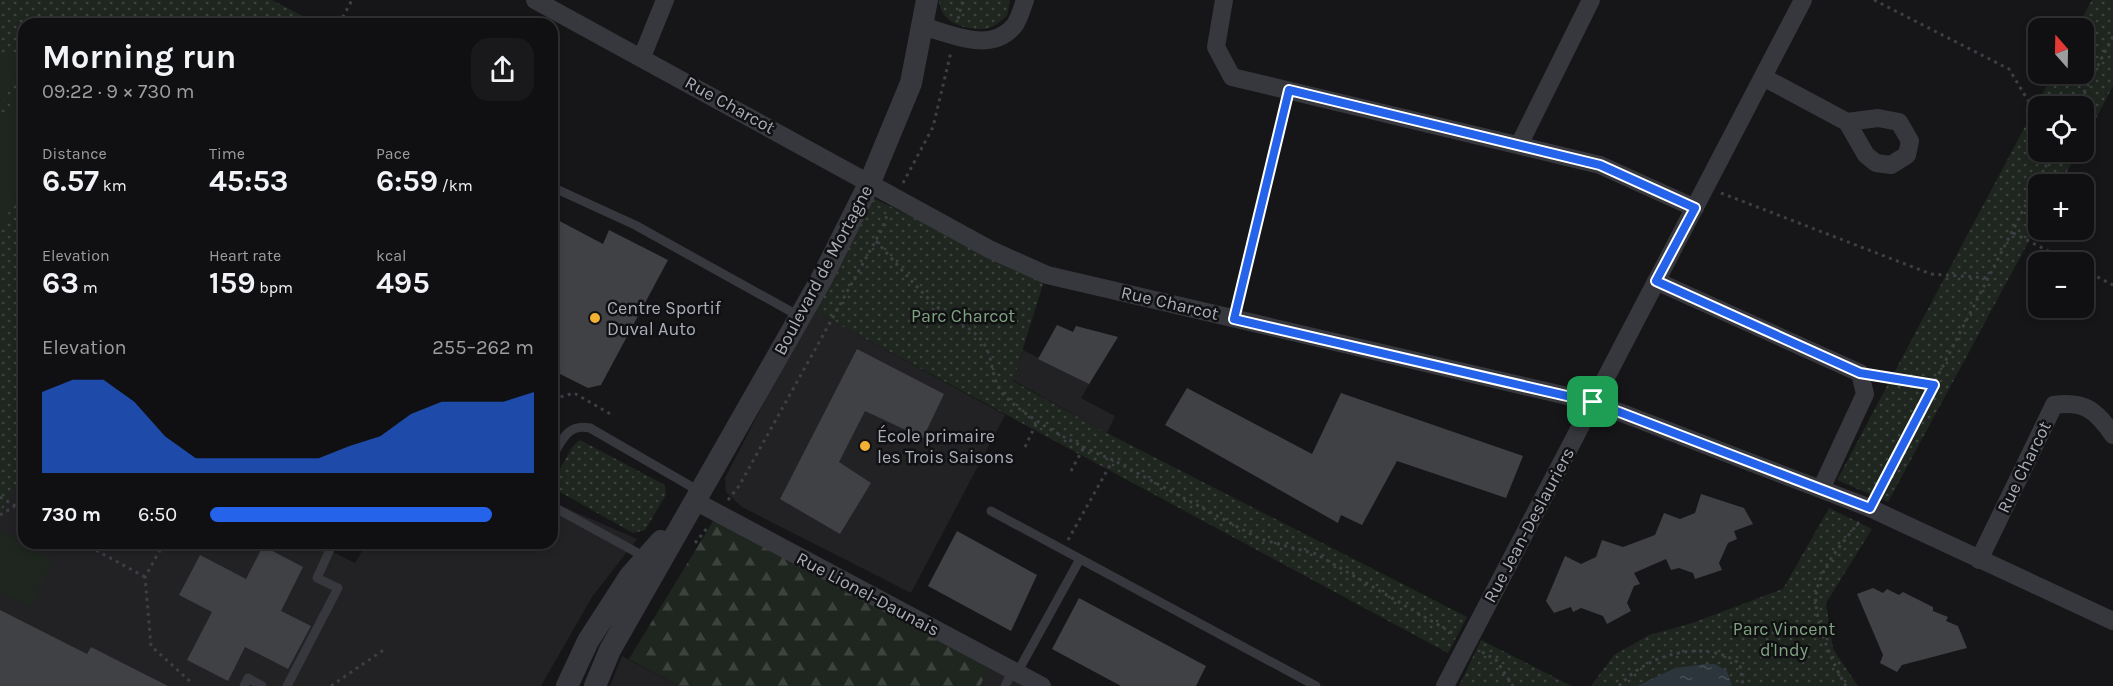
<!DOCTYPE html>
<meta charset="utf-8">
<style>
:root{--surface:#101012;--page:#19191b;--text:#f1f3f6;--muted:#9c9d9f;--line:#303032;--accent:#2563eb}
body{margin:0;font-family:Karla,sans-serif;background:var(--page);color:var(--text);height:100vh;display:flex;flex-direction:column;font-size:22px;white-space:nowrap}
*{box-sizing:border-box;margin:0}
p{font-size:20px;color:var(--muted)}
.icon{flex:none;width:33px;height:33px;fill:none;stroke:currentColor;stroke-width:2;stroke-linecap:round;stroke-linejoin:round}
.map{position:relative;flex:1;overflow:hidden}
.drawer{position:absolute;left:18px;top:18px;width:540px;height:531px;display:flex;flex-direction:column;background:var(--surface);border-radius:18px;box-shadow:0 3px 9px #0003,0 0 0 2px var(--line)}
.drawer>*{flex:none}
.needle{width:39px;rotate:340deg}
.tools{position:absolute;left:2028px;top:18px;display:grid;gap:12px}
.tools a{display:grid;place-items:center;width:66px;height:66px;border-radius:12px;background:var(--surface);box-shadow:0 3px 9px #0003,0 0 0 2px var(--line);font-size:30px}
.pin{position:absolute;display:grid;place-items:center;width:51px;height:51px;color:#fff;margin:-26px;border-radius:12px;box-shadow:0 3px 9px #0006}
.round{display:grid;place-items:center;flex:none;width:63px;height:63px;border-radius:18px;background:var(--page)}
.overview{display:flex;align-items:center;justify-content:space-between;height:102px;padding:0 24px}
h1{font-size:33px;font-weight:700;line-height:45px}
.metrics{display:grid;grid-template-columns:repeat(3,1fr);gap:9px;height:102px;padding:6px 24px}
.metrics div{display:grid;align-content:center}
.metrics b{font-size:30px;font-weight:700}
.metrics small{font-size:16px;font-weight:400}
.metrics p{font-size:16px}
.chart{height:168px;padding:12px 24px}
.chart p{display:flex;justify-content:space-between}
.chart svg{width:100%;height:108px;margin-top:6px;fill:var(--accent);opacity:.7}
ul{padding:0 24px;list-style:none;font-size:20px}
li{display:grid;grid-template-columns:96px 72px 1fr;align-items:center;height:45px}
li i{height:15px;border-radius:8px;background:var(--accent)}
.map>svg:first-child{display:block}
.built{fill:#222225}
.forest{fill:url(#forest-firs)}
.park{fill:url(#park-dots)}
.pitch{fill:#1e261f}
.water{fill:url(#water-ripples)}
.building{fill:#404145}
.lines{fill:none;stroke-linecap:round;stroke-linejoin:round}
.path{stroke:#3d3f44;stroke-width:3;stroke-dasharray:3 4.5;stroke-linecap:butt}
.service{stroke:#37383d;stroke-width:9}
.minor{stroke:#37383d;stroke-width:18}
.tertiary{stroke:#37383d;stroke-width:22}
.route-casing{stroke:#fff;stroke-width:12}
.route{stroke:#2563eb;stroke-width:8}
.poi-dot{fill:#f2b134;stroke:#111113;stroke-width:2}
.labels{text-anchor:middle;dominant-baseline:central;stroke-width:5;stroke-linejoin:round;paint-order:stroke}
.street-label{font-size:18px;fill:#a8adb8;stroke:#111113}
.poi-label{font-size:18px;fill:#a8adb8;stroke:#111113;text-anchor:start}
.park-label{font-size:18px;fill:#7fa381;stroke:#111113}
</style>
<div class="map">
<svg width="2113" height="686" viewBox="0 0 2113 686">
<defs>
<pattern id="forest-firs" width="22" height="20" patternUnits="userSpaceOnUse" patternTransform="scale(1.5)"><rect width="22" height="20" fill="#1e261f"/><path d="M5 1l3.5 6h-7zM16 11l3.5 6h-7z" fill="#3c433d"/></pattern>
<pattern id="park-dots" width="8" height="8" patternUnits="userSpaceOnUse" patternTransform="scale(1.5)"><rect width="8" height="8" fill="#1e261f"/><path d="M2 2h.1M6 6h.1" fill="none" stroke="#3c433d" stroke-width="1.8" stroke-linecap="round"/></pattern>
<pattern id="water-ripples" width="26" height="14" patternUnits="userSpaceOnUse" patternTransform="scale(1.5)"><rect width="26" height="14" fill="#2c353c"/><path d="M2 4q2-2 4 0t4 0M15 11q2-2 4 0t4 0" fill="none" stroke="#485056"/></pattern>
</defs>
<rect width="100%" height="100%" fill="#161618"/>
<path class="built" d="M0,36L24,50V543H316L355,563L367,543H552V502L637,539L592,597L541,686H0Z
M812,310L1005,415L911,593L742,507L726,492L725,478Z
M1057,325L1073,332L1076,326L1118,337L1081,398L1115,416L1107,433L1013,380L1023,350L1039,358Z
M622,656L679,686H610Z
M993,660L1042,686H980Z"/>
<path class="forest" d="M718,513L993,660L980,686H679L629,659Z"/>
<path class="park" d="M0,0H272L318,24H24V469L0,515Z
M939,0H1010L1007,16C999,22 991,30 981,29C961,29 940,21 939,0Z
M2092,0H2113V86L2084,141V106H2038V152H2078L2060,184H2038V224L1888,502L1837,480L2053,74H2084V28H2077Z
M871,197L1044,281L1013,381L1107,433L1467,617L1448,653L812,310Z
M580,440L665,485L666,495L645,530L633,533L553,488V481L573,446Z
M1829,508L1872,529L1826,603L1833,649L1858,686H1591L1614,655L1649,635L1692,623L1783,589Z
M1481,640L1572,686H1459Z"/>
<path class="pitch" d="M9,49L24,58V61L0,107V65Z
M24,77V183L0,229V125Z
M0,531L53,560L30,607L0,592Z"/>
<path class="water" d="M1705,664H1715L1727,671L1732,686H1637L1675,668Z"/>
<path class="building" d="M552,217L603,244L609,230L668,260L601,385L588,388L552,370Z
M1057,325L1073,332L1076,326L1118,337L1089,384L1038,359Z
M857,349L944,394L923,438L865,411L839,462L871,483L840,534L780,499Z
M1187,388L1312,454L1341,393L1523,456L1506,498L1397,461L1362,525L1341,515L1338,523L1165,425Z
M1701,494L1744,508L1753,524L1734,531L1737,539L1728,543L1719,563L1722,570L1695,579L1693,573L1679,568L1671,570L1666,559L1634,573L1640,584L1634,586L1627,603L1631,611L1607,624L1603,616L1581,608L1573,612L1571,607L1554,613L1546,601L1565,556L1581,564L1596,557L1602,540L1623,547L1655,535L1664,513L1680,519L1695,513Z
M957,531L1037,575L1011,631L928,586Z
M263,546L303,567L281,611L311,626L288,669L245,647L228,681L187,660L212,612L179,595L200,555L246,579Z
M1873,588L1883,593L1887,589L1899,595L1903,592L1933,607V611L1948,617L1946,621L1958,626L1967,648L1902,665L1897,672L1880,663L1883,655L1857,594Z
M1079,598L1206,666L1196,686H1121L1052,649Z
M0,610L87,654L91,647L168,686H0Z"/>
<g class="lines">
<path class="path" d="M1874,0L2009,69L2038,117
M958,19L963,0
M339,24L352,0
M2077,106L2113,36
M903,183L933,127L951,52
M1721,193L1931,274L1988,278
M2013,233L2070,262
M876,241C895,262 914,285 935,305C948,318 971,326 982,341C994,356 990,376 1001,391C1019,416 1084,449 1113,460L1260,539L1316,554L1454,634
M2084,270L2113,285
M1238,302L1285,107
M1877,375L1934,385
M552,409L560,397L574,393L614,416
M1025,447L1038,420
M1071,471L1084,447
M1877,494L2053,152
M0,497L24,511
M728,500L739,486L881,231L888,213
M0,515L15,506
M1068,540L1113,460
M83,543L145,577
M164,543L145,577L151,646L193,684
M695,543L708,527
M1482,652L1496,660L1513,686
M331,686L385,649
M1619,686C1647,654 1705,638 1740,664L1743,686
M1846,686C1833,665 1813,619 1816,594C1820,567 1843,543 1859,522"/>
<path class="service" d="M552,187L635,225L799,316
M552,457C562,440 568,423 590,428L699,491
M552,506L645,557
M991,511L1316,686
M1017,673L1080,559
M244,686L248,678L262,686
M287,686L338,588L317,578L333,543
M1005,686L1013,670"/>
<path class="minor" d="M535,0L989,249L1047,275L1593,402L1870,508L2113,621
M1224,0L1216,47L1232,77L1600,165L1695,208
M922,26C951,34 990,54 1014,26C1019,20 1022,8 1025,0
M642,57L665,0
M1763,77L1847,122L1866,155L1876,163L1891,165L1907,155L1910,141L1899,122L1878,118L1847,122
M1519,145L1591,0
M1656,281L1860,373L1865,394L1821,489
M695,501L1042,686
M1979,560L2054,405C2084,400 2097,411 2113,435
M1445,686L1803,0"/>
<path class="tertiary" d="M567,686L588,641L630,576L661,541
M595,686L610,650L821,280L870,182L911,83L927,0"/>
</g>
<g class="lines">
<defs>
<path id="route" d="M1289,90L1600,165L1695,208L1656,281L1860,373L1934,385L1870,508L1593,402L1234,319Z"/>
</defs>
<use href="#route" class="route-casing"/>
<use href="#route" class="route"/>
</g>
<g class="poi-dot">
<circle cx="595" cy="318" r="6"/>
<circle cx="865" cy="446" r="6"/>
</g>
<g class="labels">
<g class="street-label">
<text transform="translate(730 105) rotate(29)">Rue Charcot</text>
<text transform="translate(823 270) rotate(-62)">Boulevard de Mortagne</text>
<text transform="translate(1170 303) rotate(13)">Rue Charcot</text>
<text transform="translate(2024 467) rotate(-64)">Rue Charcot</text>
<text transform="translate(1529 525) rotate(-62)">Rue Jean-Deslauriers</text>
<text transform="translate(868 594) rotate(28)">Rue Lionel-Daunais</text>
</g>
<g class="poi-label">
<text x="607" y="308">Centre Sportif<tspan x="607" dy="21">Duval Auto</tspan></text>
<text x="877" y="436">École primaire<tspan x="877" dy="21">les Trois Saisons</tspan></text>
</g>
<g class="park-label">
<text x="963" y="316">Parc Charcot</text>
<text x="1784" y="629">Parc Vincent<tspan x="1784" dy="21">d'Indy</tspan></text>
</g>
</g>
</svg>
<div class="tools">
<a><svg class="needle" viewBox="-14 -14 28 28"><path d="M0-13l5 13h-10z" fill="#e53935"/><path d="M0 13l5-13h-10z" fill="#9c9d9f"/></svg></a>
<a><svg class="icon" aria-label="locate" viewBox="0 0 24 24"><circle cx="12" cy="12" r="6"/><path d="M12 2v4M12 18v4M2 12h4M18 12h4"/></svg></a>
<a>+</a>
<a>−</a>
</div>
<div class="pin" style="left:1593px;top:402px;background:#1e9e55"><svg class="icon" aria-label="arrive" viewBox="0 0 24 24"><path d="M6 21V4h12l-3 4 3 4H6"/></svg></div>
<section class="drawer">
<div class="overview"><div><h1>Morning run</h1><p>09:22 · 9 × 730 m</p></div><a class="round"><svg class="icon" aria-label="share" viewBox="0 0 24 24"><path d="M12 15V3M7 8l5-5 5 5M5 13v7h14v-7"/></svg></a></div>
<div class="metrics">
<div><p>Distance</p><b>6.57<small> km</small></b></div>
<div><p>Time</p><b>45:53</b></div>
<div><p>Pace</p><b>6:59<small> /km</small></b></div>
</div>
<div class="metrics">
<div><p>Elevation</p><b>63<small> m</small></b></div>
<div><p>Heart rate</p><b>159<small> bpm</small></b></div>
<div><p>kcal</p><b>495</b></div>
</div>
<div class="chart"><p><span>Elevation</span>255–262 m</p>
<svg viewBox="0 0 160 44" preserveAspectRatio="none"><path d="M0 44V11L10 6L20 6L30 15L40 29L50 38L60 38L70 38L80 38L90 38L100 33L110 29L120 20L130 15L140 15L150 15L160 11V44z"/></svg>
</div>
<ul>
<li><b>730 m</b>6:50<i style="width:87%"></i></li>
</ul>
</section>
</div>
